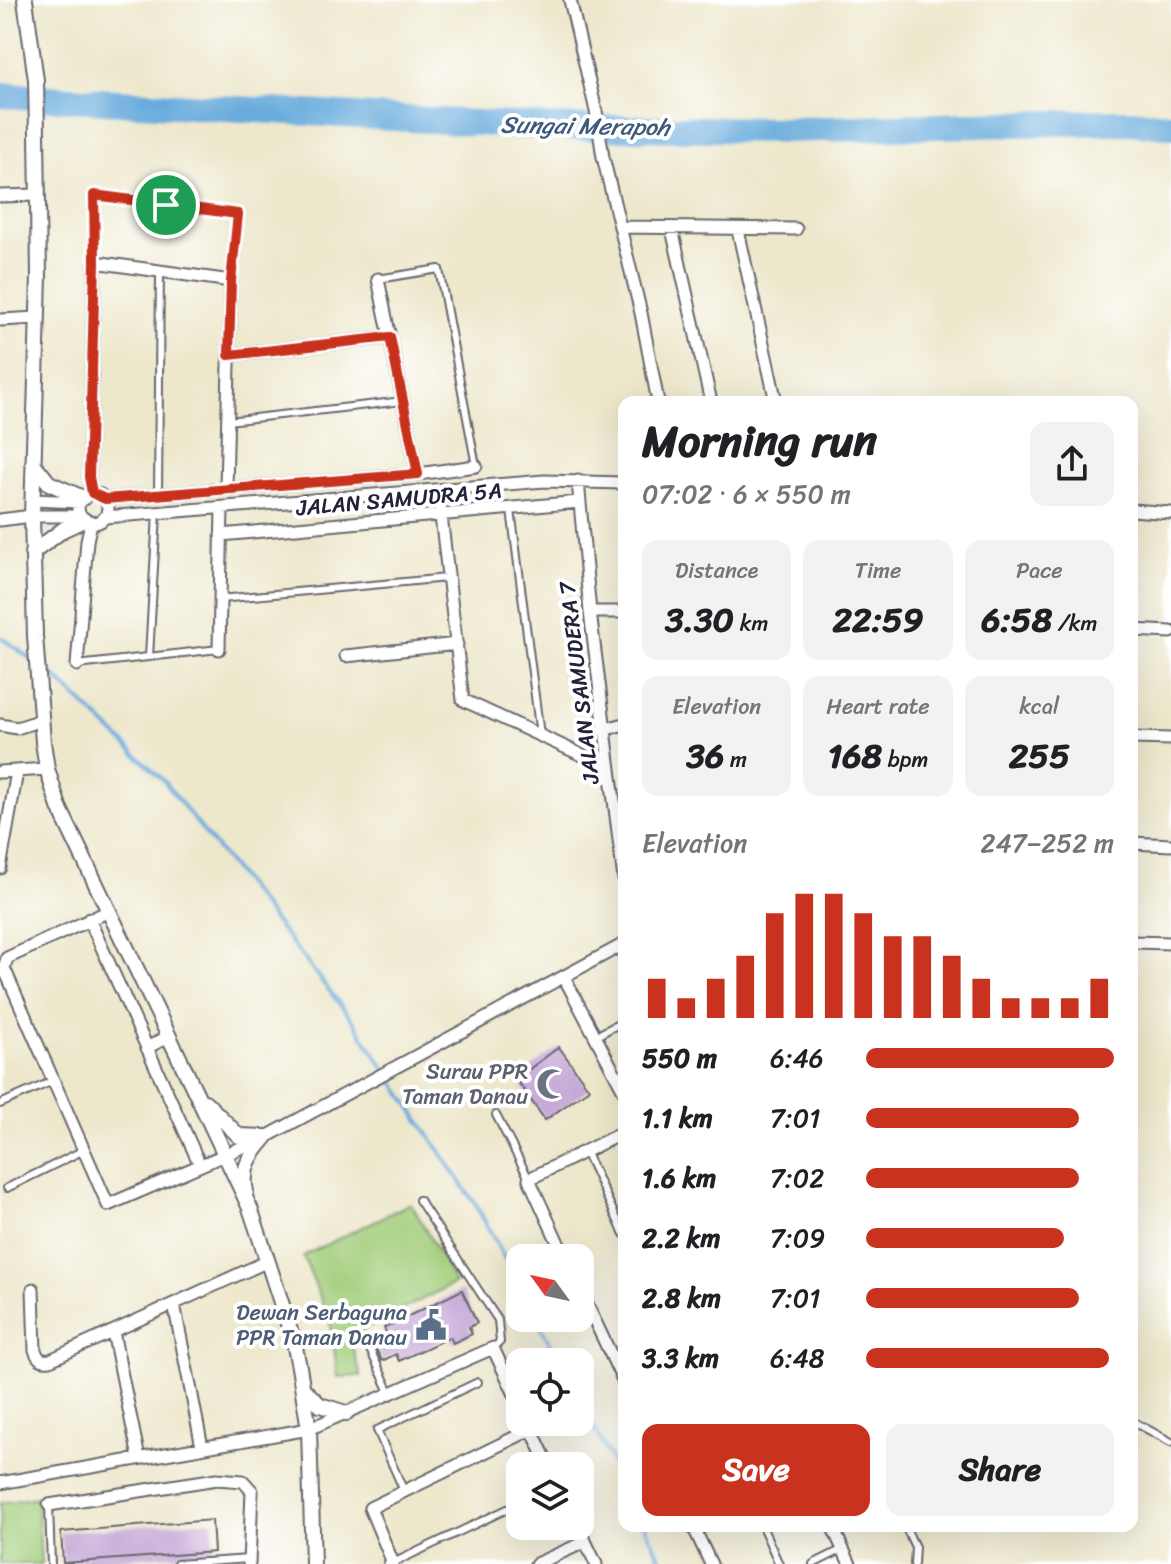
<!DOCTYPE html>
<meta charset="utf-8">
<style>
:root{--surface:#fff;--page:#f2f2f2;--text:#202124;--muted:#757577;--accent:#c8321e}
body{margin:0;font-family:Sriracha,sans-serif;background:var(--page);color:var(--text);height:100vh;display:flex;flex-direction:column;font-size:30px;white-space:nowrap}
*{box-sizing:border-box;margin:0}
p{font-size:26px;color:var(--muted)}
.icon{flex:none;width:44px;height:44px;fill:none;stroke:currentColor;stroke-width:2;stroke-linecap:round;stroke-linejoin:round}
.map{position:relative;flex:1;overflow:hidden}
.details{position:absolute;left:618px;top:396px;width:520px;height:1136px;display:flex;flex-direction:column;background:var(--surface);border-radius:16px;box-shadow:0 8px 32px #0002}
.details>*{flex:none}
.needle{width:52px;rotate:303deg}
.buttons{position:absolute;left:506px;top:1244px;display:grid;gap:16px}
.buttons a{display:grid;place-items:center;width:88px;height:88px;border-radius:16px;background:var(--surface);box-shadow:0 8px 32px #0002;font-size:40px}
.pin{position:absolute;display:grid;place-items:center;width:68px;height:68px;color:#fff;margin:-34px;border:4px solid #fff;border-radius:50%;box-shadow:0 2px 8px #0007}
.round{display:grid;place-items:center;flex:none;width:84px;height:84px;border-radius:16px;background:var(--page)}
.headline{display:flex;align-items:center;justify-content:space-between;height:136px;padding:0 24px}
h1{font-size:44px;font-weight:800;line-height:60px}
.metrics{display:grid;grid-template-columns:repeat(3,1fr);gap:12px;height:136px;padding:8px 24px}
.metrics div{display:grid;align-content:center;border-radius:16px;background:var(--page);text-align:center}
.metrics b{font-size:34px;font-weight:800}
.metrics small{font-size:22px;font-weight:400}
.metrics p{font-size:22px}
.chart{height:224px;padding:16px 24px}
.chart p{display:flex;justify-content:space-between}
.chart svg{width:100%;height:144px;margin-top:8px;stroke:var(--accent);stroke-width:6}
.primary-button{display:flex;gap:16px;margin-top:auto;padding:16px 24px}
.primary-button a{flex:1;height:92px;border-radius:16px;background:var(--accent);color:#fff;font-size:32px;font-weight:800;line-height:92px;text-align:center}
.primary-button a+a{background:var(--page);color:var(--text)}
ul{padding:0 24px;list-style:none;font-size:26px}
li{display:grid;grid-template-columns:128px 96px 1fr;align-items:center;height:60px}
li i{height:20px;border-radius:10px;background:var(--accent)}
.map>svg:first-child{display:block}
.green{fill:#a2ce7a;stroke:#62785a;stroke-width:2}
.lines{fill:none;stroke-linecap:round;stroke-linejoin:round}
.stream{stroke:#68abdc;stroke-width:4}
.river{stroke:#68abdc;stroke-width:26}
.building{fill:#c6a9d7}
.service-casing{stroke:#69676d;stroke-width:10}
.minor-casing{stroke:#69676d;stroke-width:15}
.tertiary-casing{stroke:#69676d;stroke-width:18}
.service{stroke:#fff;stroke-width:6}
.minor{stroke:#fff;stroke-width:11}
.tertiary{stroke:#fff;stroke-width:14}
.route-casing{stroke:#fff;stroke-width:16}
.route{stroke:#c8321e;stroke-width:10}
.labels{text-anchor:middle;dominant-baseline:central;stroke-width:8;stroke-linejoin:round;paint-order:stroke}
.street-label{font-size:22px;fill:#22223b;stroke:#fff}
.worship-label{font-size:22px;fill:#5b616d;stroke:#fff;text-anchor:end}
.service-label{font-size:22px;fill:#4e5e75;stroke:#fff;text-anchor:end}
.water-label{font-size:24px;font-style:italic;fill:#3e597b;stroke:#fff}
</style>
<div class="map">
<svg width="1171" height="1564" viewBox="0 0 1171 1564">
<rect width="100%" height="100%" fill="#fff"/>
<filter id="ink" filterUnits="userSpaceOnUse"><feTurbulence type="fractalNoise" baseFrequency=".0125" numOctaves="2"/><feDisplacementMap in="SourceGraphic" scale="16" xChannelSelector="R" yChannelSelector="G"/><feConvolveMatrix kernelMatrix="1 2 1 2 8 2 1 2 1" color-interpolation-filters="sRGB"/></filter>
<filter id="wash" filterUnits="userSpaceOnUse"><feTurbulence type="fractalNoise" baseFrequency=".006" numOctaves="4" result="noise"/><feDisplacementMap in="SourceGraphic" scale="32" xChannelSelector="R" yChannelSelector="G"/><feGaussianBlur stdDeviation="1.8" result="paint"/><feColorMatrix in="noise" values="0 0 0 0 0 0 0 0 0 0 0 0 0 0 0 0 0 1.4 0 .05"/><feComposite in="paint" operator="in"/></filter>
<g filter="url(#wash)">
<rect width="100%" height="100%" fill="#ede7cb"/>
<path class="green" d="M411,1203L455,1283L349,1336L361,1376L338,1377L330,1321L303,1256Z
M37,1497L41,1564H0V1503Z"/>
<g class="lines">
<path class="stream" d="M0,637L34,661
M41,666L53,675L163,780L353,1021L476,1205L520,1287
M536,1318L560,1362
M580,1401L624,1484
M645,1526L663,1564"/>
<path class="river" d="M0,95L546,127L784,130L1053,123L1130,122L1171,126"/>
</g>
<g id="blocks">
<path class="building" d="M559,1047L589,1089L545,1120L516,1079Z
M462,1290L477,1323L469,1327L472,1334L453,1343L450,1337L399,1361L396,1354L382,1361L372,1341L387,1334L384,1328Z
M212,1520L214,1552L63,1563L61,1532Z"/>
</g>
</g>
<g filter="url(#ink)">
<use href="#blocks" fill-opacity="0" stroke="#69676d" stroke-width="2"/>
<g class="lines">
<defs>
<path id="service" d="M95,262L94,195L238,214L231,281
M378,279L439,269L476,466
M228,421L403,401
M158,494L160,272
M511,510L540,735
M220,599L447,578
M149,657L157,513
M77,665L219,649
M596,1036L624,1021
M0,1104L53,1081
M496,1115L529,1179
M585,1151L624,1234
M7,1188L84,1150
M419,1200L498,1320L500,1342L493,1348
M365,1339L391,1394
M1132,1421L1171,1442
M404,1491L377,1430L478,1382
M49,1505L51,1564
M762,1526L779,1564
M905,1526L915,1547L914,1564
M393,1563L520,1503
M177,1564L249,1559
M813,1564L843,1549"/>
<path id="minor" d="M570,0L596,111L603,157L641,313L658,402
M0,196L38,195
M622,227L796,229
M672,229L711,402
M738,230L776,402
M378,279L418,474
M0,320L38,318
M229,355L390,337
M578,481L590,612L624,879
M438,491L463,700L608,767
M92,493L89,477L95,262L231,281L226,489
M78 508a15 15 0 1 1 30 0a15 15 0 1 1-30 0Z
M105,499L418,474L476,466
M32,500L80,502
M1132,510L1171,513
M105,517L544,481L624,483
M0,520L32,516H81
M221,535L579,502
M590,612H624
M1132,630L1171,632
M219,649L222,508
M346,656L457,644
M77,665L87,541L91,522
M0,725L17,728L41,720
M603,730L624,724
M1132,738L1171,739
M0,772L47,769
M1132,843L1171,845
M0,868L17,772
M109,911L7,958L4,968L108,1205L266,1137L624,944
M89,919L200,1165
M1132,942L1171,943
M564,977L624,1091
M147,1048L167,1037
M565,1258L529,1179L624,1132
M33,1289L35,1350C38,1359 41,1361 50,1360L268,1261
M580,1290L624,1382
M174,1304L202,1447
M113,1332L139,1458
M528,1422L549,1466
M0,1483L309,1429L493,1348L520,1405
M49,1505L217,1479L243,1481L252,1491L249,1564
M578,1526L596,1564
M693,1526L711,1564
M832,1526L850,1564
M390,1564L393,1563L370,1508L532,1429
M536,1564L585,1542"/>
<path id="tertiary" d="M25,0L36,80L37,134L39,276L32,516L35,636L43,742L47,769L59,807L196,1093L250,1208L260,1238L294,1342L299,1367L309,1429L313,1564
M33,463L49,483L83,498
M32,553L64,529L84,520
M205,1102L239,1136L266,1137
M246,1192C241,1168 250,1155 266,1137
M303,1389L320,1405L346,1413"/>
</defs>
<use href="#service" class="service-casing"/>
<use href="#minor" class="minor-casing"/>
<use href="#tertiary" class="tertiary-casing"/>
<use href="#service" class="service"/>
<use href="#minor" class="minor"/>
<use href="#tertiary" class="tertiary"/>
</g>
</g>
<g class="lines" filter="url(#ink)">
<defs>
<path id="route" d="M94,195L238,214L231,281L229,355L390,337L418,474L105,499L92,493L89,477L95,262Z"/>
</defs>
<use href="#route" class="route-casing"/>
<use href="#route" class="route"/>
</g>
<defs>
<symbol id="mosque-bare" viewBox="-9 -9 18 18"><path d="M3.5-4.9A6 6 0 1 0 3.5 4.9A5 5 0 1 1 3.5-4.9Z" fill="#6b7280" stroke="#fff" stroke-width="2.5" paint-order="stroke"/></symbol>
<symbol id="civic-bare" viewBox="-9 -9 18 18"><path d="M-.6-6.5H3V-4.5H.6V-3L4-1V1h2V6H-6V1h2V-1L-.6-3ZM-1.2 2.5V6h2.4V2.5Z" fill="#5c6f8a" stroke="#fff" stroke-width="2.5" paint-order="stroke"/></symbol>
</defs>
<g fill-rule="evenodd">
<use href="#mosque-bare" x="530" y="1062" width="44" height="44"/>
<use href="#civic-bare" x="409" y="1303" width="44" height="44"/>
</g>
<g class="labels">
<g class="street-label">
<text transform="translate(399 499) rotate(-5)">JALAN SAMUDRA 5A</text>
<text transform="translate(579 683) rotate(-97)">JALAN SAMUDERA 7</text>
</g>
<g class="worship-label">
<text x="528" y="1071">Surau PPR<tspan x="528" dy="25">Taman Danau</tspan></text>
</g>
<g class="service-label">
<text x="407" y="1312">Dewan Serbaguna<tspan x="407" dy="25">PPR Taman Danau</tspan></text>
</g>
<g class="water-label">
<text transform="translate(585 126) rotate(1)">Sungai Merapoh</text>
</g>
</g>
</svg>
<div class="buttons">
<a><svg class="needle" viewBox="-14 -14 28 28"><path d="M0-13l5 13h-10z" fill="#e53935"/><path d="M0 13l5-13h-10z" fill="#757577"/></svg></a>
<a><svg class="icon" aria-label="locate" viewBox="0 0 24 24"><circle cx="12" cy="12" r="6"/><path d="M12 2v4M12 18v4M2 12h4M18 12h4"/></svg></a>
<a><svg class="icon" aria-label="layers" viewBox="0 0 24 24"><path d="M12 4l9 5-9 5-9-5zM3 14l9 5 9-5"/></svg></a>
</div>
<div class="pin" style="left:166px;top:205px;background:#1e9e55"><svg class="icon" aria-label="arrive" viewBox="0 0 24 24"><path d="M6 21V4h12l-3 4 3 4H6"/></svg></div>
<section class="details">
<div class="headline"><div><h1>Morning run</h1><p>07:02 · 6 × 550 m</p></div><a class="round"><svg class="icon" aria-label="share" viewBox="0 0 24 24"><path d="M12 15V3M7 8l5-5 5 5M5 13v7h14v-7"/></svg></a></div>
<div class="metrics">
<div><p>Distance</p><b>3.30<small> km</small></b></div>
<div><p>Time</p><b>22:59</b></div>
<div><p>Pace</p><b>6:58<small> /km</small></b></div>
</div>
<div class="metrics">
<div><p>Elevation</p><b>36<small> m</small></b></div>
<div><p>Heart rate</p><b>168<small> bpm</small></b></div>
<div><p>kcal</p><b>255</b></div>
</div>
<div class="chart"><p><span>Elevation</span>247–252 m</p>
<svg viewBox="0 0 160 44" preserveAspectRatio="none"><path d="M5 44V32M15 44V38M25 44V32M35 44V25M45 44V12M55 44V6M65 44V6M75 44V12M85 44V19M95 44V19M105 44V25M115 44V32M125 44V38M135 44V38M145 44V38M155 44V32"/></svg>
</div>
<ul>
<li><b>550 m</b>6:46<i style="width:100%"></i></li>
<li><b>1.1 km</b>7:01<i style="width:86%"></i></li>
<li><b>1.6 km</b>7:02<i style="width:86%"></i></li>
<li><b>2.2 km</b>7:09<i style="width:80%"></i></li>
<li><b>2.8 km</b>7:01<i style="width:86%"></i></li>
<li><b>3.3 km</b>6:48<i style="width:98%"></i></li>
</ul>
<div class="primary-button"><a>Save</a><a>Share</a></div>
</section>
</div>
